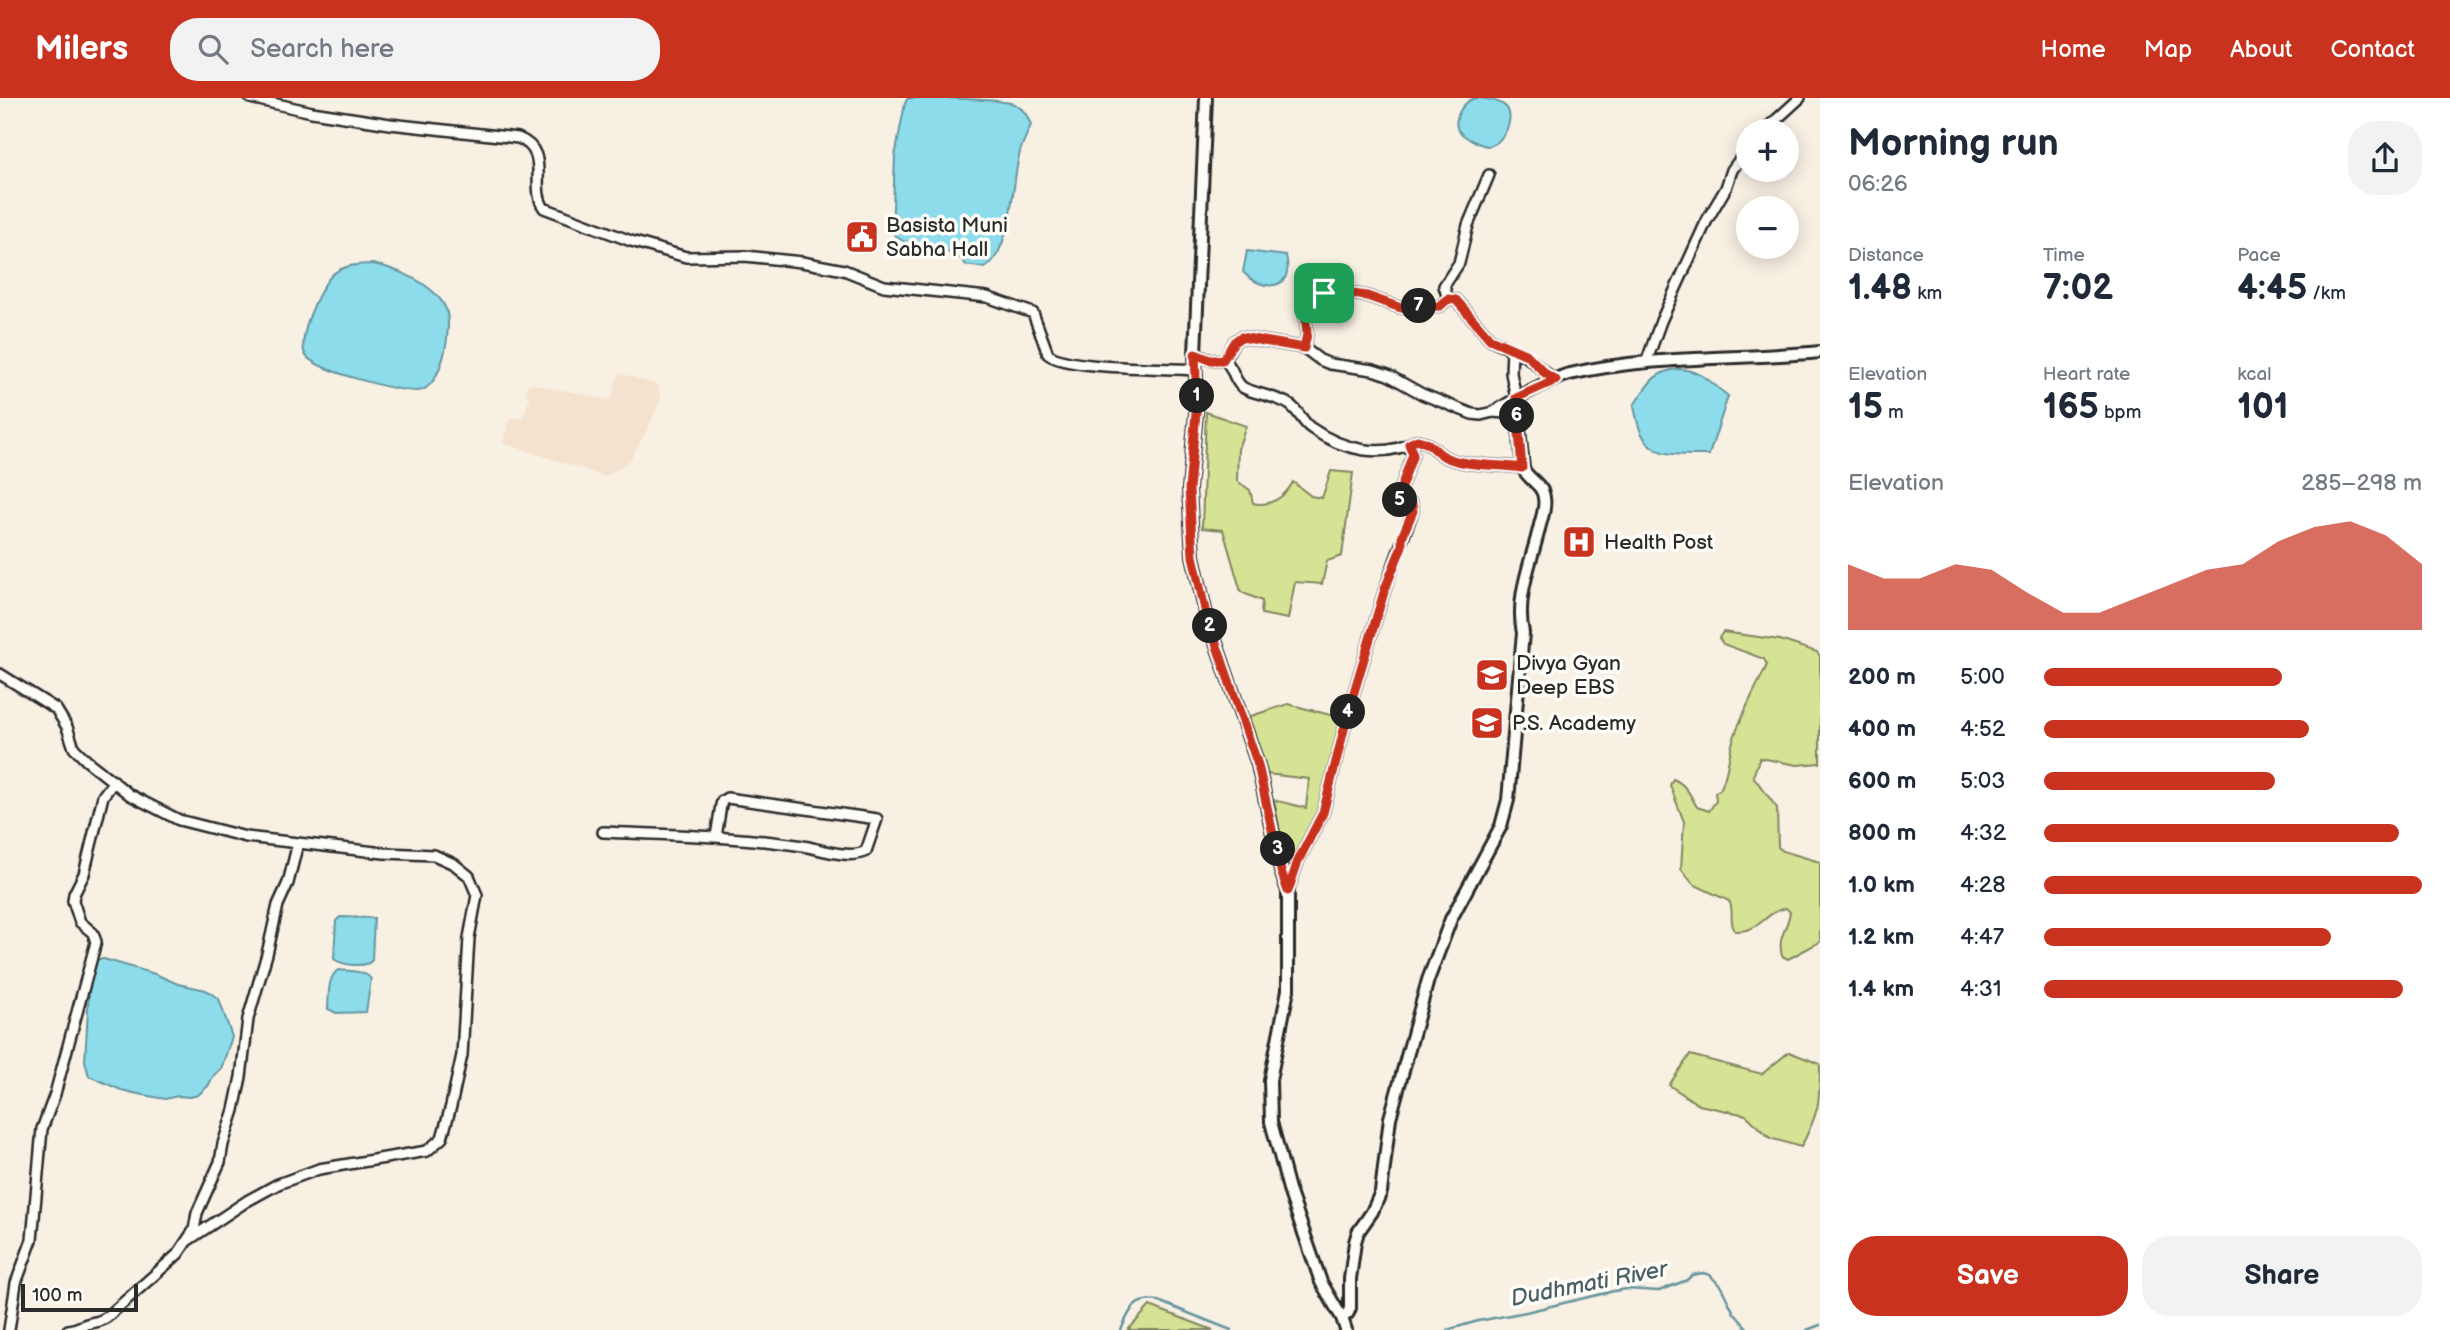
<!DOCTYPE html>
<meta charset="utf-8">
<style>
:root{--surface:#fff;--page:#f2f2f3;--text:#1f2937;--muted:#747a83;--accent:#c8321e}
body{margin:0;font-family:"Balsamiq Sans",sans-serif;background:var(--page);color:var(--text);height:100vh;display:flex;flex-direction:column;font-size:26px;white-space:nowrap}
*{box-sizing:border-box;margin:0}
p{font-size:23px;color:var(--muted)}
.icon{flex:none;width:38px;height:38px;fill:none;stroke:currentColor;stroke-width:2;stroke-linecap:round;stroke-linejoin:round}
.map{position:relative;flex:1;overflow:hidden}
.side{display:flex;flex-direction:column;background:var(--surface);width:630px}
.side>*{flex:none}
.tools{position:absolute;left:1736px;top:21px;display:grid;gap:14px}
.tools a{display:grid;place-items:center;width:63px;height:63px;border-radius:50%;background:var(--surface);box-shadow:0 4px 18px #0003;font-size:35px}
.scale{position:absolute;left:21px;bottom:18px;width:117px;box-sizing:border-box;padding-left:7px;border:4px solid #2b2b2b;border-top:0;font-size:19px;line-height:24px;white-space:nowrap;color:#2b2b2b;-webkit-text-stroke:5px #fdfcf7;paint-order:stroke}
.pin{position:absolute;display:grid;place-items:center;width:60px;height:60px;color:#fff;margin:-30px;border-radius:14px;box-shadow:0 4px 10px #0006}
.km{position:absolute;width:35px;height:35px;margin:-18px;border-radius:50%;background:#222;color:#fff;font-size:19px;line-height:35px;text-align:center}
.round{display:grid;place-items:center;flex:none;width:74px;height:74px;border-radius:28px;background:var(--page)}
.overview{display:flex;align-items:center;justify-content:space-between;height:119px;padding:0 28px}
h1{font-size:38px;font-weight:800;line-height:52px}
.figures{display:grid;grid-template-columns:repeat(3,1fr);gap:10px;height:119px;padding:7px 28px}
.figures div{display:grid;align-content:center}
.figures b{font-size:35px;font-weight:800}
.figures small{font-size:19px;font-weight:400}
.figures p{font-size:19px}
.chart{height:196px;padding:14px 28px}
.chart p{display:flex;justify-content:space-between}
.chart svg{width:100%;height:126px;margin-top:7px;fill:var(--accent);opacity:.7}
.button{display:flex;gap:14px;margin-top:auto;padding:14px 28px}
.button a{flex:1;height:80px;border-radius:28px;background:var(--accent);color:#fff;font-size:28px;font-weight:800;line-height:80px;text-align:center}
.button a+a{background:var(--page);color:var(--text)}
ul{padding:0 28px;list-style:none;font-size:23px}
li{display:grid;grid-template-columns:112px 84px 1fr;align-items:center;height:52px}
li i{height:18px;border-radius:9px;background:var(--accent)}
header{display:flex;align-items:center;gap:42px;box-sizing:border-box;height:98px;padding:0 35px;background:var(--accent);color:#fff}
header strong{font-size:33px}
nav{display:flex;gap:38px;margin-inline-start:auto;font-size:24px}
.search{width:490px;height:63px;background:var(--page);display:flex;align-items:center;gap:18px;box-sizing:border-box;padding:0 24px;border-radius:28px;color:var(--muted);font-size:26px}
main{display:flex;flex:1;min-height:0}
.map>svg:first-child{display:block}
.built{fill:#f4e2ce}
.green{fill:#d6e294;stroke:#808660;stroke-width:2}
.water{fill:#8ddceb;stroke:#66959e;stroke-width:2}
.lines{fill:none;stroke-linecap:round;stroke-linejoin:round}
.stream{stroke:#66959e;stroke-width:2.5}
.minor-casing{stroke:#2b2b2b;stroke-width:14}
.tertiary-casing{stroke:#2b2b2b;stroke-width:16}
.minor{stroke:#fdfcf7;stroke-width:9}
.tertiary{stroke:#fdfcf7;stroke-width:10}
.route-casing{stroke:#fff;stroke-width:14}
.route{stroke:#c8321e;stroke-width:9}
.labels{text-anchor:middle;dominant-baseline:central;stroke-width:7;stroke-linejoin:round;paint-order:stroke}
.poi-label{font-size:21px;fill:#2b2b2b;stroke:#fdfcf7;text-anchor:start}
.water-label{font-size:23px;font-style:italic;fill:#486065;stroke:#fdfcf7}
</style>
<header>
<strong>Milers</strong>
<div class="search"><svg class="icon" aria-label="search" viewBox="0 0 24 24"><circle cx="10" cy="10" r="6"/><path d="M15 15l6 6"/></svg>Search here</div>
<nav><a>Home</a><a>Map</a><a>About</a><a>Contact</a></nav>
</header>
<main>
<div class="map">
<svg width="1820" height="1232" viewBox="0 0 1820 1232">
<rect width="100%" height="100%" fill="#f9f0e4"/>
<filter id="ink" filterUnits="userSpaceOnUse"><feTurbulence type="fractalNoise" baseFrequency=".0143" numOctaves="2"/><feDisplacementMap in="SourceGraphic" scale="14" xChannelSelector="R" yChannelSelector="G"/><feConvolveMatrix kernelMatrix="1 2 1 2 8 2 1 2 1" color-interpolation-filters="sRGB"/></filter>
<g filter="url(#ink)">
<path class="built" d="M619,275L658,287L661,300L649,329L630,362L606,379L503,345L510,319L522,321L530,300L526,296L528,285L611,302Z"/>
<path class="green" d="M1206,314L1246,328L1238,351L1237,383L1250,392L1253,405C1270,409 1285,399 1293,384L1311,398L1322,400L1331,373L1353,375L1342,458L1327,463L1322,486L1295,484L1288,521L1261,516L1262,503L1241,494L1223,432L1202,430Z
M1723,534L1780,542L1817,554L1820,558V665L1797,667L1760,660L1753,678L1777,710L1778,749L1783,753L1820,764V844L1788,861L1782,858C1777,838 1787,833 1790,814L1786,810C1762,815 1762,834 1735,833C1728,823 1735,813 1729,803L1693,786L1681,771L1684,724L1670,687L1673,681C1686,686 1691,698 1697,709L1709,713L1716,703L1715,694L1720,692C1728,677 1728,659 1733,643C1741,617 1755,592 1767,567L1764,561L1723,546L1719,540Z
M1288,606L1342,620L1336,656L1321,712L1292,774L1285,760L1274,702L1306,710L1309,681L1267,676L1248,619Z
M1789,954L1820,966C1820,1005 1819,1014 1801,1049L1770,1040L1746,1017L1699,1007L1669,987L1690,957L1762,976Z
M1150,1208L1213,1232H1128Z"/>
<path class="water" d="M908,0C934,0 993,0 1014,6C1024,11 1027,17 1031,27C1027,37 1021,47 1019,58C1012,87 1012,153 985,170L966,167L962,161L934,147C921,150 901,146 892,134L895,58L905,5Z
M1475,0C1483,0 1499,2 1506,9C1516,20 1503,46 1489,48C1482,48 1475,44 1469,41C1464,38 1459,35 1457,30C1454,18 1464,3 1475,0Z
M1247,153L1286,158C1295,194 1262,194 1243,174Z
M373,166C397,171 433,185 445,209C454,227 442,292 418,293C397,293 321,274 307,259C294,245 320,187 333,176C345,166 359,167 373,166Z
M1679,271C1703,273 1710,284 1728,298L1709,357C1662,357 1642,360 1634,307C1648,287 1653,273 1679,271Z
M340,819L374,820L372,862L369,865C359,869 342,867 334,861L336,823Z
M97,861H104L155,876L178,886L206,892L219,901L232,939L221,971L215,976L208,988L198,997L190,999L178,998L165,1001L138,996L121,992L89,978L85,963L90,876L93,864Z
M338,872C349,873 364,872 371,881L366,914L336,915L328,911C329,898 327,880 338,872Z"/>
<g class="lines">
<path class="stream" d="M1121,1232C1130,1212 1133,1200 1158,1203L1231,1232
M1447,1232L1478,1223L1526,1214L1614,1193L1627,1191L1659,1193L1687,1182L1692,1177L1703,1175L1710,1177L1721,1189L1734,1215L1749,1232
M1807,1232L1820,1227"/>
<defs>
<path id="minor" d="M250,0L312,14L390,26L518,40C552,53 529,89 544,110L631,143L686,159L745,158L802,164L844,172L884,188L987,199L1033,215L1048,256C1067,272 1166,269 1196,272
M1764,33L1800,0
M1448,201L1444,188L1459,165L1468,127L1489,77
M1304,250L1307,236L1304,203L1310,199L1338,194L1367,198L1401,210L1440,208L1448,201L1456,202L1490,241L1512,252L1511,275L1516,300L1493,314
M1512,252C1534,260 1538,271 1556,282
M1195,256L1211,262H1224L1234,244L1241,239L1304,250L1320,262L1330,266L1373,272L1388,277L1422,296L1472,316L1481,317L1493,314L1517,316
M1224,262C1234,269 1232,279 1241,288C1248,295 1278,298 1290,307C1299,313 1303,325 1311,330C1342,352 1384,362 1417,342C1435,346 1432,352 1445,359C1467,369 1498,366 1523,370
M1646,265L1661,223L1707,122L1726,90L1732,72L1748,50
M0,576L56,611L67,629L74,650L87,663L130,697L179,722L246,739L384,755L434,757L454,766L469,778L477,797L469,840L462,957L451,1008L442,1040L427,1053L319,1071L278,1086L247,1103L187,1143
M603,734C670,737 737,738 803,748C820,751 850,762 866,753L877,721L727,700L722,703L721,707L716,739
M1288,793L1298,763L1323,715L1351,604L1385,491L1413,413L1412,406L1401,403L1398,398L1413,356L1409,346
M9,1232L16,1185L32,1142L42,1031L55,996L96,844L93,835L80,824L73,803L74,796L84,776L103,698L114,683
M68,1232C80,1231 82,1226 91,1225C99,1223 100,1224 107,1219L178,1156L194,1132L197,1115L220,1064L223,1046L234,1012L241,979L248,921L267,856L278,807L288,785L298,745"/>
<path id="tertiary" d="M1206,0L1195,256L1197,304L1189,391L1193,458L1206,516L1258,667L1281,773L1288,793V892L1270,982L1271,1024L1290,1095L1321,1184L1342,1220L1346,1232
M1342,1220L1348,1215L1350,1210V1181L1355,1144L1358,1134L1372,1114L1381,1094L1390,1020L1428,882L1451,821L1501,728L1508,702L1523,535C1515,498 1532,463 1540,427C1542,419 1546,409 1544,400C1543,386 1528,382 1523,370L1516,300C1533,292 1551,281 1570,276C1652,257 1737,262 1820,254"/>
</defs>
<use href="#minor" class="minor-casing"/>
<use href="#tertiary" class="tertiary-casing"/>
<use href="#minor" class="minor"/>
<use href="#tertiary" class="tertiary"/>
</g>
</g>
<g class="lines" filter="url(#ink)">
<defs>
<path id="route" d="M1338,194L1367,198L1401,210L1440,208L1448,201L1456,202L1490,241L1527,257L1546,276L1556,282L1516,300L1522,370C1498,366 1467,369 1445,359C1432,352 1435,346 1417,342L1409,346L1413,356L1398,398L1401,403L1412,406L1413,413L1402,439V448L1385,491L1351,604L1323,715L1298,763L1288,793L1281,773L1258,667L1206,516L1193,458L1189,391L1197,304L1195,256L1210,262H1223L1234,244L1241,239L1304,250L1307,236L1304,203L1310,199Z"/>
</defs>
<use href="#route" class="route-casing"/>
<use href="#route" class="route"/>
</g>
<defs>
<symbol id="civic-square" viewBox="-11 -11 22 22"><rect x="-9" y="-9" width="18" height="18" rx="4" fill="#c8321e" stroke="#fdfcf7"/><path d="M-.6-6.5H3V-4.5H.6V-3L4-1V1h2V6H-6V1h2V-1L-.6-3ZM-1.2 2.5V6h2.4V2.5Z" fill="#fff"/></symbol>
<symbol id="hospital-square" viewBox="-11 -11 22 22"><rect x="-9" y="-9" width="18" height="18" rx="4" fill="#c8321e" stroke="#fdfcf7"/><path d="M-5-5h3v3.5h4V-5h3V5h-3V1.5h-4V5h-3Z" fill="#fff"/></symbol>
<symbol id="school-square" viewBox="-11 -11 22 22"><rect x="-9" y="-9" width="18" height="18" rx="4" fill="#c8321e" stroke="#fdfcf7"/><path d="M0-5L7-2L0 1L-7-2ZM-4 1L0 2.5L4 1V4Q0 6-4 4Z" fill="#fff"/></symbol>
</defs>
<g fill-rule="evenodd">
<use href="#civic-square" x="843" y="120" width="38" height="38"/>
<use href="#hospital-square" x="1560" y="425" width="38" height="38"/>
<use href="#school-square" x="1473" y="558" width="38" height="38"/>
<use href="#school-square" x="1468" y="606" width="38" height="38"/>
</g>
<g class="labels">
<g class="poi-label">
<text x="886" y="127">Basista Muni<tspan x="886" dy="24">Sabha Hall</tspan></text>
<text x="1604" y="444">Health Post</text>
<text x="1516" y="565">Divya Gyan<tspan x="1516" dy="24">Deep EBS</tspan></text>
<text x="1512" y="625">P.S. Academy</text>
</g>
<g class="water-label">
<text transform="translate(1589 1186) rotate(-11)">Dudhmati River</text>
</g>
</g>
</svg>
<div class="tools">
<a>+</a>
<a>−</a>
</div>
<div class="scale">100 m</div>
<div class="pin" style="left:1324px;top:195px;background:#1e9e55"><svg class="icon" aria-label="arrive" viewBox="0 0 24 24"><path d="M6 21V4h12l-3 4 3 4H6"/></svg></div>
<b class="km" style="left:1197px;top:298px">1</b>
<b class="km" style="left:1210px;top:528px">2</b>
<b class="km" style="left:1278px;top:751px">3</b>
<b class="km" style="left:1348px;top:614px">4</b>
<b class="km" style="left:1400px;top:402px">5</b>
<b class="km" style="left:1517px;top:318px">6</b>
<b class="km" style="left:1419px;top:208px">7</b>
</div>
<section class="side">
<div class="overview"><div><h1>Morning run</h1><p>06:26</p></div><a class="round"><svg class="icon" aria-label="share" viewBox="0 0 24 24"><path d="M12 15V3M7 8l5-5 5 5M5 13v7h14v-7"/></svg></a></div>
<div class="figures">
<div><p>Distance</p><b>1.48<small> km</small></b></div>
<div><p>Time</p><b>7:02</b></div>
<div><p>Pace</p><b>4:45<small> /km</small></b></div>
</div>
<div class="figures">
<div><p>Elevation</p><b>15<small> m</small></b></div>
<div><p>Heart rate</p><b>165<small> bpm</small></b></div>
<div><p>kcal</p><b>101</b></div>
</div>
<div class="chart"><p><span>Elevation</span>285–298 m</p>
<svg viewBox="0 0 160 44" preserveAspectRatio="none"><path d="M0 44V21L10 26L20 26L30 21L40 23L50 31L60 38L70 38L80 33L90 28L100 23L110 21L120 13L130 8L140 6L150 11L160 21V44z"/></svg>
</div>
<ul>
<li><b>200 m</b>5:00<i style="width:63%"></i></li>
<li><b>400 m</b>4:52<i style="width:70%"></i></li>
<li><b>600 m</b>5:03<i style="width:61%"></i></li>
<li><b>800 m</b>4:32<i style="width:94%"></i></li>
<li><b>1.0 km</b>4:28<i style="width:100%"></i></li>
<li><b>1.2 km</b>4:47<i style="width:76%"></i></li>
<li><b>1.4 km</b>4:31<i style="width:95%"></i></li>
</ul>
<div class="button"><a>Save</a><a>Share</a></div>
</section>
</main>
